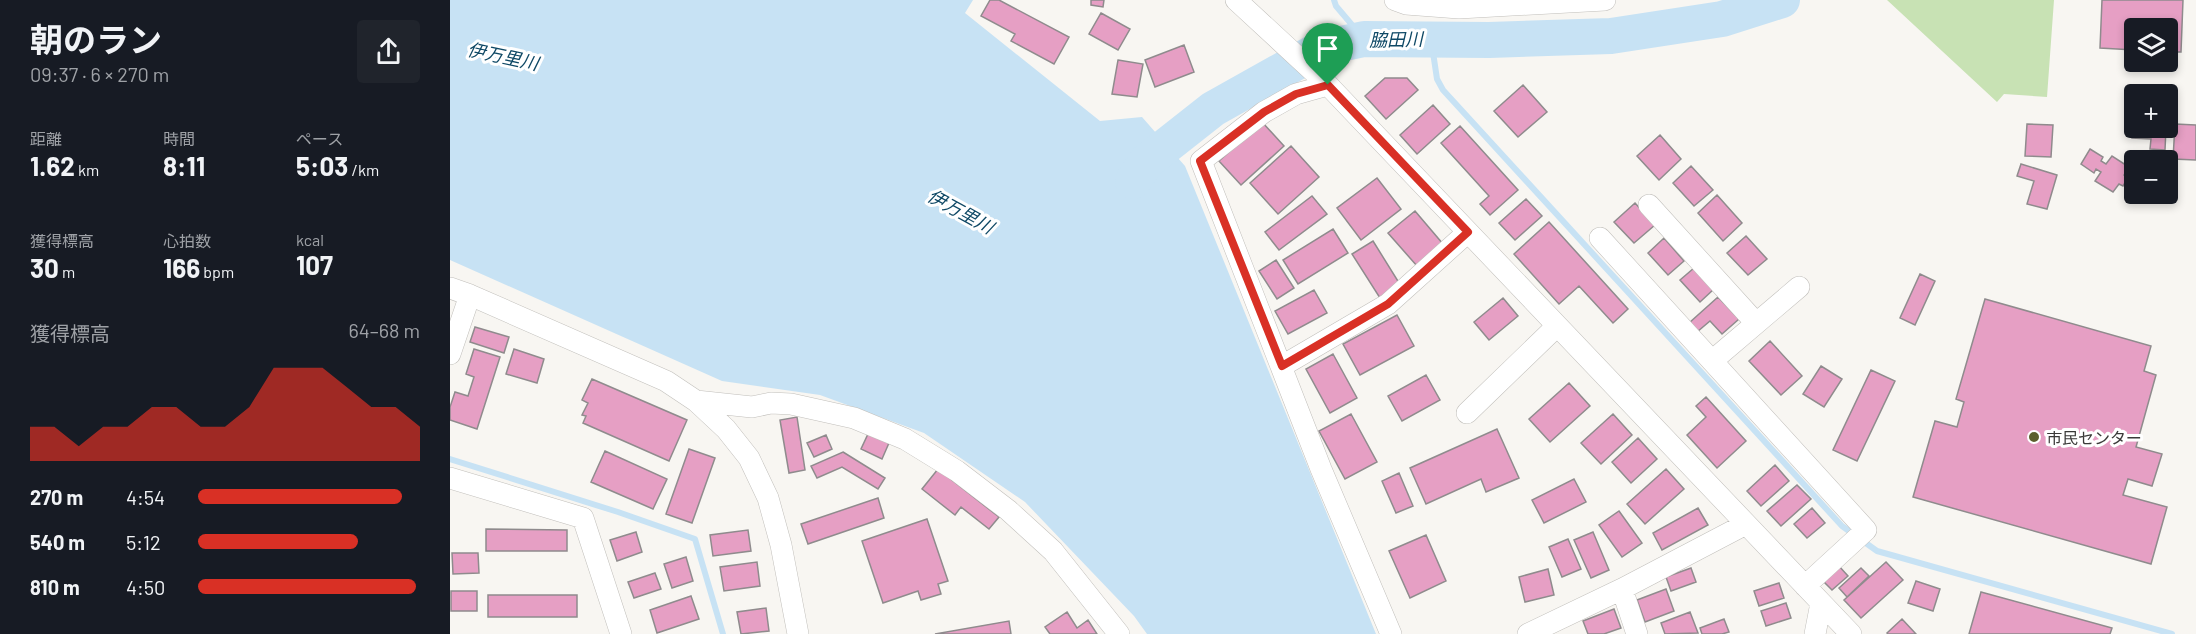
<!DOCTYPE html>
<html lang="ja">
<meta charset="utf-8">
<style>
:root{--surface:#171b24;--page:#20242c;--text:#f1f3f6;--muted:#9ea1a6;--accent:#d93025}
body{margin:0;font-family:Barlow,"Noto Sans JP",sans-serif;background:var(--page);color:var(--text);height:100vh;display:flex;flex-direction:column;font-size:22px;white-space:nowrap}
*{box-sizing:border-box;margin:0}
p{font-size:20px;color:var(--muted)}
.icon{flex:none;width:33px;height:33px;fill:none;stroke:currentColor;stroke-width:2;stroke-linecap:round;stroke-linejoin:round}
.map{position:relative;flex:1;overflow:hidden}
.sheet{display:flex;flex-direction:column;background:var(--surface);width:450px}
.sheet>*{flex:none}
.buttons{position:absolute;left:1674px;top:18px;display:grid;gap:12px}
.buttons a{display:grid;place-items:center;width:54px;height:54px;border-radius:6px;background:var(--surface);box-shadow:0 3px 9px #0003;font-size:30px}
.pin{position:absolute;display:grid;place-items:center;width:51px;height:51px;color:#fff;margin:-62px -26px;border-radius:50% 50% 50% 0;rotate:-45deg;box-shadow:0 0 6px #0007}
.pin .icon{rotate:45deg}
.round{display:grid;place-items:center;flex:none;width:63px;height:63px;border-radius:6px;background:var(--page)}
.headline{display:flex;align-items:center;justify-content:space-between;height:102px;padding:0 30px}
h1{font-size:33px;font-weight:700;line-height:45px}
.metrics{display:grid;grid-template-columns:repeat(3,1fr);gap:9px;height:102px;padding:6px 30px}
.metrics div{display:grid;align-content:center}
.metrics b{font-size:26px;font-weight:700}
.metrics small{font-size:16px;font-weight:400}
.metrics p{font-size:16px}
.chart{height:168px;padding:12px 30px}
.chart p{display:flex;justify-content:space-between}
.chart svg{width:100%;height:108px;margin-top:6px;fill:var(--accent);opacity:.7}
ul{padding:0 30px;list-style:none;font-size:20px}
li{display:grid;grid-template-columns:96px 72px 1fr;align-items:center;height:45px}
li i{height:15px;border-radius:8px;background:var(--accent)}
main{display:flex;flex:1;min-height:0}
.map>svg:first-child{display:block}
.green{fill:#c8e2b4}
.water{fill:#c7e2f4}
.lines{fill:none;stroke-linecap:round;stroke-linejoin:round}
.stream{stroke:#c7e2f4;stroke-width:6}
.river{stroke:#c7e2f4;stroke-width:36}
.building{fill:#e69fc4;stroke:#8f8b8d;stroke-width:1.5}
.minor-casing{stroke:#c1bfbb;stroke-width:22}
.minor{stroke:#fff;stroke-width:21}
.route-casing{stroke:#fff;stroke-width:12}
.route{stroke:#d93025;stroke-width:8}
.poi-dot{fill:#5b5f2c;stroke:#fff;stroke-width:2}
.labels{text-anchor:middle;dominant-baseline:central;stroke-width:6;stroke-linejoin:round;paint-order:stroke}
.poi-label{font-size:16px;fill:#3a3938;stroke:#fff;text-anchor:start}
.water-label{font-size:18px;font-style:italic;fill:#0e4865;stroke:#fff}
</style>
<main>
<section class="sheet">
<div class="headline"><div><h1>朝のラン</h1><p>09:37 · 6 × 270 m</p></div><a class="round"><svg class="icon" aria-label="share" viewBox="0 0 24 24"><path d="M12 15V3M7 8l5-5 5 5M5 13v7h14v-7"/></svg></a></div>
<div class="metrics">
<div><p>距離</p><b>1.62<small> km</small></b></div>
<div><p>時間</p><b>8:11</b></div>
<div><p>ペース</p><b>5:03<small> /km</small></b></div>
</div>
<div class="metrics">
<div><p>獲得標高</p><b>30<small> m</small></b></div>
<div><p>心拍数</p><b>166<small> bpm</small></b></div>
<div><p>kcal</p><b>107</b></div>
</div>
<div class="chart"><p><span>獲得標高</span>64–68 m</p>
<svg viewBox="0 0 160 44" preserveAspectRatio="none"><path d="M0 44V30L10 30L20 38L30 30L40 30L50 22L60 22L70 30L80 30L90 22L100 6L110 6L120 6L130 14L140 22L150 22L160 30V44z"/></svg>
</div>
<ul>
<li><b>270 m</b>4:54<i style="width:92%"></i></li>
<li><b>540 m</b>5:12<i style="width:72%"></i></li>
<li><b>810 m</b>4:50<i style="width:98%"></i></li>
</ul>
</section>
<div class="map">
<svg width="1746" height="634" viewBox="0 0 1746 634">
<rect width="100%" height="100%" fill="#f8f6f2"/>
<path class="green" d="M1437,0H1604L1597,97L1554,94L1547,102Z"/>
<path class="water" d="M0,0H523L515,13L650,121L692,117L735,166L926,634H697L684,616L575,502L474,433L370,395L272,381L0,260Z"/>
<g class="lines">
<path class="stream" d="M884,0L886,6L914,39
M981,39L987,79L993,90L1392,526L1427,551L1722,634
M0,459L168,512L245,539L273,634"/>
<path class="river" d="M683,181L697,161L763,109L872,48L914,39L1039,40L1161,36L1272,19L1332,0"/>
</g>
<path class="building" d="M540,0H549L619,37L604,64L561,41L565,34L531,16Z
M641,0H654L653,7L641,5Z
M1652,0H1733L1731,52H1718V28H1684V50L1650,48Z
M651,13L680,29L668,50L639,34Z
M734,45L744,72L705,87L695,60Z
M668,60L693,64L687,97L662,94Z
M935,78H957L968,90L936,119L915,96Z
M1073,85L1097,112L1068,137L1044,111Z
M983,105L1000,124L967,154L950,135Z
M812,122L834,146L791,185L769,161Z
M1683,122L1684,123V128H1716L1715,150L1700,149L1701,139L1682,138Z
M1577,124L1603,125L1601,157L1575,156Z
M1725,124L1746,125V160L1723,159Z
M1010,126L1068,190L1040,215L1030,204L1039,196L991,143Z
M1210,135L1231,159L1209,180L1187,156Z
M841,146L869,177L828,214L800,183Z
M1640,149L1653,157L1651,161L1656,164L1662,156L1679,167L1674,175L1678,178L1673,186L1669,184L1663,192L1645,181L1651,172L1646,169L1644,173L1631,164Z
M1571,164L1607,175L1597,209L1577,204L1584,181L1567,176Z
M1241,166L1263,190L1244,206L1223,183Z
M927,178L951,209L911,240L887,208Z
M1267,195L1292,223L1273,241L1248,213Z
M862,196L877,214L829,250L815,232Z
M1076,199L1092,216L1065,240L1049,223Z
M1185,203L1205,225L1184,243L1164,222Z
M965,211L993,244L967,266L938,233Z
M1099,222L1178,309L1163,323L1129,286L1109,304L1064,254Z
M883,229L898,253L848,284L833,260Z
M1296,236L1317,259L1298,275L1277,253Z
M1214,238L1234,261L1218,275L1198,253Z
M923,241L951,286L930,298L902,254Z
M826,260L844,288L827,299L809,271Z
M1244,268L1264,289L1250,302L1230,280Z
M1470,274L1485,281L1465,325L1450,318Z
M864,290L877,313L838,334L825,311Z
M1268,297L1289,319L1272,334L1260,321L1247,332L1239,323Z
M1053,298L1068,316L1039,340L1024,322Z
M1535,299L1701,346L1694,371L1706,375L1686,447L1712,454L1702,486L1678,479L1673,495L1717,507L1701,564L1463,497L1485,421L1507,427L1514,402L1506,399Z
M947,315L964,346L910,375L893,344Z
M25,327L59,337L54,353L20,342Z
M1320,341L1352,376L1331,395L1299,361Z
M24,349L50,357L27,429L0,420V407L5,392L18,396L24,377L16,374Z
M64,349L94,359L87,383L56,374Z
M883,354L907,398L880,413L856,369Z
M1371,366L1392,379L1374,407L1353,394Z
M1421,370L1445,381L1407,461L1383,450Z
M976,375L990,400L952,421L938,396Z
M142,379L237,420L219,461L133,423L136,416L132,415L138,403L132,400Z
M1119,383L1140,406L1100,442L1079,419Z
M1256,397L1296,441L1267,468L1237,435L1256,417L1246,406Z
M901,414L927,462L895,479L869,431Z
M1163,414L1182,435L1151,464L1131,443Z
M347,417L355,470L339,473L330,420Z
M1047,429L1069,478L1036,492L1031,479L976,504L960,468Z
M418,434L439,443L432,459L411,449Z
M376,435L382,449L364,457L357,443Z
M1188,438L1207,459L1181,483L1162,462Z
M239,449L265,458L242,523L216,514Z
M155,451L217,479L203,509L141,482Z
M393,452L435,478L428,489L392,467L367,478L361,466Z
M1325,465L1339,481L1311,506L1297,491Z
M488,469L549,517L539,529L511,507L505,515L472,489Z
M1216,469L1234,489L1195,524L1177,504Z
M949,473L963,506L946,513L932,481Z
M1124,479L1136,502L1094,523L1082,500Z
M1347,485L1361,499L1331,526L1317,511Z
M428,498L434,518L358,544L351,524Z
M1248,508L1258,525L1212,550L1203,533Z
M1362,508L1375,523L1357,538L1344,524Z
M1169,511L1192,543L1172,557L1149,525Z
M477,519L498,581L488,584L491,594L471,600L468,591L433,603L412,541Z
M36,529L117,530V551H36Z
M298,530L301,551L263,556L260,535Z
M186,532L192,552L167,561L160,540Z
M1143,532L1159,570L1141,578L1124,540Z
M976,535L996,581L960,598L939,551Z
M1118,539L1131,569L1112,577L1099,547Z
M2,553H28L29,573L3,574Z
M236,557L243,581L222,588L214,564Z
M307,562L310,586L274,591L270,567Z
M1436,562L1453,580L1411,618L1394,600Z
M1388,565L1398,576L1382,590L1372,580Z
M1241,568L1246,582L1221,591L1216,577Z
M1411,568L1419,576L1397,597L1389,588Z
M1098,569L1104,595L1075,602L1069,577Z
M205,573L211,589L184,598L178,582Z
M1466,581L1490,589L1483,611L1458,603Z
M1329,583L1334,598L1309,606L1304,591Z
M1216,589L1224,611L1195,622L1187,600Z
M1,591H27V611H1Z
M1531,592L1662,628L1660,634H1519Z
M38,595H127V617H38Z
M241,596L249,619L207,633L200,610Z
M1336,603L1341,618L1316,626L1311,611Z
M316,608L319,631L291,634L287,612Z
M1164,609L1171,628L1154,634H1138L1133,621Z
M617,612L627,628L638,620L647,634H600L595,627Z
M1240,612L1248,633L1215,634L1211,623Z
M1274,619L1279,632L1272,634H1252L1250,628Z
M1452,619L1466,634H1438L1437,633Z
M559,621L561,634H485Z"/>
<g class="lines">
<defs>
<path id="minor" d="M786,0L878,85L1401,634
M945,0L956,4L1009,8L1155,0
M878,85L846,94L814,112L751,161L871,469L941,634
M1199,205L1306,323
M1150,238L1416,530L1355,586
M0,288L20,295L216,381L246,401L276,429L299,458L318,498L331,545L348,634
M0,354L20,295
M1262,361L1349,287
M832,366L938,304L1018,232
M246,401L302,407L321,403L341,404L404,418L455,439L507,471L558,510L603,551L669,634
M1017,413L1107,326
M0,478L133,518L171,634
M1172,589L1187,634
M1078,634L1172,589L1296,524
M1365,634L1371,603"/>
</defs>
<use href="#minor" class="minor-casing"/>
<use href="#minor" class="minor"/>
</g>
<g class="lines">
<defs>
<path id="route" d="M878,85L1018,232L938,304L832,366L750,161L814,112L846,94Z"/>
</defs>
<use href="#route" class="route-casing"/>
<use href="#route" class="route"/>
</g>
<circle class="poi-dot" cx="1584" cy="437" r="6"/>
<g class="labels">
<g class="poi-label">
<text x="1596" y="437">市民センター</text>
</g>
<g class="water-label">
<text transform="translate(946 39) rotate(-1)">脇田川</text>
<text transform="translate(53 56) rotate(12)">伊万里川</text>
<text transform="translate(511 211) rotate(29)">伊万里川</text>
</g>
</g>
</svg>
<div class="buttons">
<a><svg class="icon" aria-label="layers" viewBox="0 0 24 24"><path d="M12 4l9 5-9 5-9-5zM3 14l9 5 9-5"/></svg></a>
<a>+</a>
<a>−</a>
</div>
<div class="pin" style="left:878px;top:85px;background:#1e9e55"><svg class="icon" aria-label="arrive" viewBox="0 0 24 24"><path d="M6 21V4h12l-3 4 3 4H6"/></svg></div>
</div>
</main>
